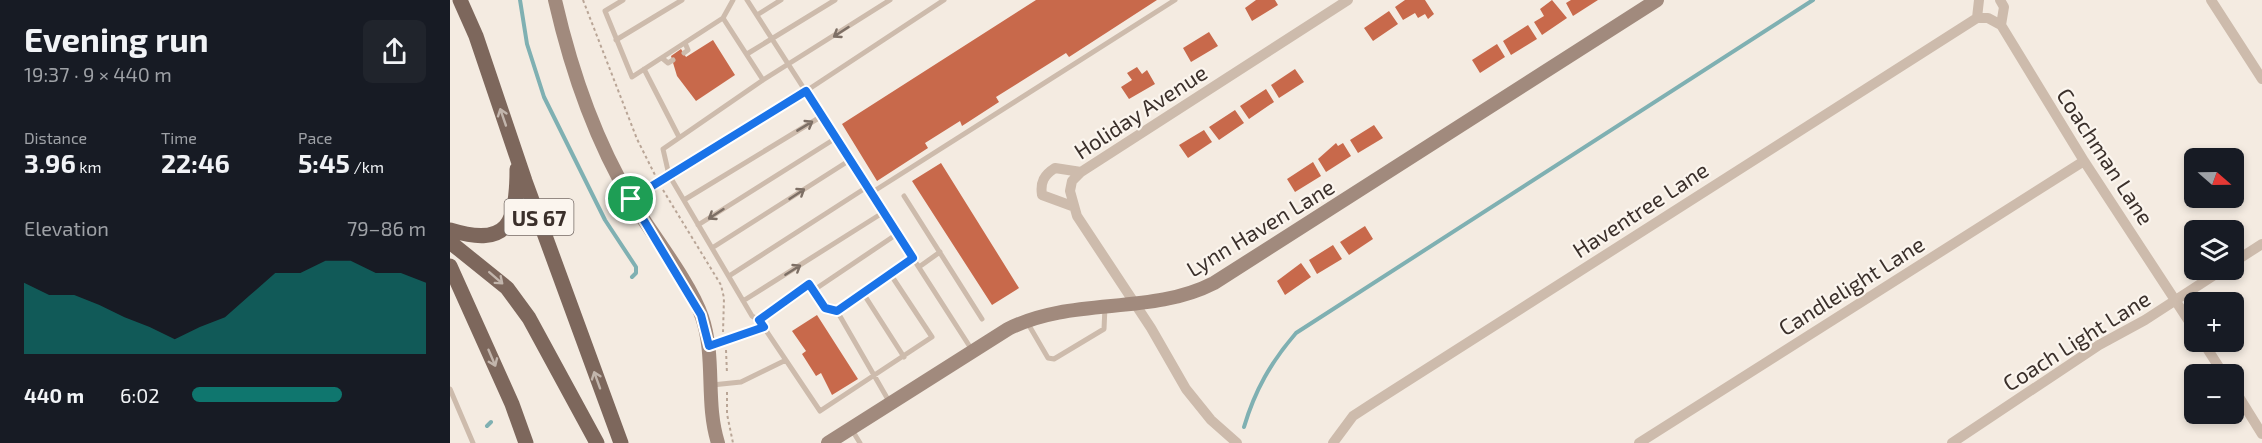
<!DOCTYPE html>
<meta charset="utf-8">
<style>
:root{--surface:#171b24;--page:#20242c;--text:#f1f3f6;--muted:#9ea1a6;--accent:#0f766e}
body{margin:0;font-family:"Exo 2",sans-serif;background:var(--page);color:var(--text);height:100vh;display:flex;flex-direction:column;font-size:22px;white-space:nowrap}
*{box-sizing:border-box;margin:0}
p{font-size:20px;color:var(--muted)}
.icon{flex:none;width:33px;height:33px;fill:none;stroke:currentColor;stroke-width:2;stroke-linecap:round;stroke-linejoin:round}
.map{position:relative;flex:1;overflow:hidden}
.panel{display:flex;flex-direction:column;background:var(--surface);width:450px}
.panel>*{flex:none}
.needle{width:39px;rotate:110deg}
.fabs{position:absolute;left:1734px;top:148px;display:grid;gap:12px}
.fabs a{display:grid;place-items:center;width:60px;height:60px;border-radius:9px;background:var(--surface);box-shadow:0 3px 9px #0003;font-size:30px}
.pin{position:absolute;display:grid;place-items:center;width:51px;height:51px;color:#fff;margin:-26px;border:3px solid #fff;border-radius:50%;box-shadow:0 2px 6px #0007}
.round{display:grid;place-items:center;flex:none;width:63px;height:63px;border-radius:9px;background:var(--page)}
.summary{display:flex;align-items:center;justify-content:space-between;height:102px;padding:0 24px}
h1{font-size:33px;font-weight:700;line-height:45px}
.metrics{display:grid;grid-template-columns:repeat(3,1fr);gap:9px;height:102px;padding:6px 24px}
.metrics div{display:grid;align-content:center}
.metrics b{font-size:26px;font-weight:700}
.metrics small{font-size:16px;font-weight:400}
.metrics p{font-size:16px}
.chart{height:168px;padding:12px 24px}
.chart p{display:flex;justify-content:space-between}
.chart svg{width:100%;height:108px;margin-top:6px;fill:var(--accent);opacity:.7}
ul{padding:0 24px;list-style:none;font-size:20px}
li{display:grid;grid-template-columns:96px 72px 1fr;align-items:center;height:45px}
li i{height:15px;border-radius:8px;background:var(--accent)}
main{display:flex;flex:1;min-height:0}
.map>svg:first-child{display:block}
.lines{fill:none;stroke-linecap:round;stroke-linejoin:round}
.stream{stroke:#7fb0b2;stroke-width:4}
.building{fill:#c8694b}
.path{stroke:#b9a596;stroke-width:2;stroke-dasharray:3 3;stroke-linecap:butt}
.lane{stroke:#cdbbac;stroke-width:5}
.street{stroke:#cdbbac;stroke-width:10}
.secondary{stroke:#a18a7d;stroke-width:14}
.primary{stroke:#7d675c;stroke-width:15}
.oneway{stroke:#7d6f65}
.oneway2{stroke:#c2b5ac}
.route-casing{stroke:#fff;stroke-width:12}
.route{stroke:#1a73e8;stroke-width:8}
.labels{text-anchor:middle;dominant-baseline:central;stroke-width:4.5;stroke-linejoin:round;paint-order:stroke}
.shield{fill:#fbf5ee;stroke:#756b66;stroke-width:1.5}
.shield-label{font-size:21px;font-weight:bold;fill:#3b302b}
.street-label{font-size:22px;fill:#3b302b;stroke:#fbf5ee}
</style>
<main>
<section class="panel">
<div class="summary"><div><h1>Evening run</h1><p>19:37 · 9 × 440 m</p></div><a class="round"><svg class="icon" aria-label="share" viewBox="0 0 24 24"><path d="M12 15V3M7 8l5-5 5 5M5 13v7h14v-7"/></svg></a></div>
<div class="metrics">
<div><p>Distance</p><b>3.96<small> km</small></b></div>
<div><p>Time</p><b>22:46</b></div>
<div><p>Pace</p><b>5:45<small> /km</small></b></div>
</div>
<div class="chart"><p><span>Elevation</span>79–86 m</p>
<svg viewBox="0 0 160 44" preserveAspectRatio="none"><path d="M0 44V15L10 20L20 20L30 24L40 29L50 33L60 38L70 33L80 29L90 20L100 11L110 11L120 6L130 6L140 11L150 11L160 15V44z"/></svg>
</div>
<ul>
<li><b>440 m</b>6:02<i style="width:64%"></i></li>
</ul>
</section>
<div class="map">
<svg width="1812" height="443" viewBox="0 0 1812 443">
<rect width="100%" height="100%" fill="#f4ebe1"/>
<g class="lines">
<path class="stream" d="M70,0L77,44L94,97L155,220L186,267V273L182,277
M37,426L41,422
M794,427C805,390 821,362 846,333L1363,0"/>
</g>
<path class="building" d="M586,0H707L619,57L616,53L546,97L549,102L512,126L510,121L475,143L478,148L427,181L392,124Z
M806,0H825L828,5L802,21L795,8Z
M955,0H975L984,14L978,19L975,14L968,18L965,13L953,20L945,7Z
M1102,0L1117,18L1092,35L1084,22L1094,16L1090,9Z
M1121,0H1148L1123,16L1116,3Z
M939,11L948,24L923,41L914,28Z
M1078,25L1087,39L1061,55L1053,41Z
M759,32L768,46L741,62L733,48Z
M263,40L285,75L246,101L227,76L221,56L231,49L236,57Z
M1047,44L1055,57L1030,73L1022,60Z
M687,67L692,74L697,70L705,84L679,99L671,87L682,80L677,73Z
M845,69L854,82L829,98L821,85Z
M816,89L824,102L799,119L790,106Z
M785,110L794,123L769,140L759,127Z
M924,125L933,138L908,153L900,140Z
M754,130L762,142L738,158L729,145Z
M886,143L888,146L893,143L901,156L876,172L868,159Z
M863,162L871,176L845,192L837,179Z
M491,163L569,288L542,305L462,181Z
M915,226L923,239L899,255L890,242Z
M883,245L892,259L867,274L859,260Z
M851,263L861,277L835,295L827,281Z
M367,315L408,379L382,395L371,373L366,376L352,354L356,351L342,331Z"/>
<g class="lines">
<path class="path" d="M133,0L187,139L205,175
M213,190L271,285L274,298L273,332
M276,350L277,374
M277,392V414L283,443"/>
<path class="lane" d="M173,0L155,11L182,77L273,18L283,0
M297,0L522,350
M307,15L331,0
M273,18L313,80L440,0
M166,40L232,0
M234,53L238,50L235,43
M297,54L385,0
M212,58L218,63L223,60
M194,69L229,137
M421,193L725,0
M454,196L532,319
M182,198L356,91L494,0
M234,200L372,116
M248,225L386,138
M262,248L400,160
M469,267L490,252
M279,276L417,187
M364,290L447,234
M413,293L454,357
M293,301L434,212
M387,311L463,258
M309,320L302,316L219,175L213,149L313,80
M577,322L598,358L604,359L654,329L655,307
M261,346L314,327
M262,385L291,382L336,360
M0,389L23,443
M440,403L387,311L375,308L359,284L309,320L370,411L482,337L441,275
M402,430L410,443"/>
<path class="street" d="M1550,0L1554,7L1551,25
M1761,0L1812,79
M1527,18H1538L1551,25L1634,161L1744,329
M1527,18L1529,0
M622,206L592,195C590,182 594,175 605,168L631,172
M1784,262L1812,244
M1753,342L1774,375
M1784,389L1812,434
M787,443L761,420L736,389L701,328L627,216L620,191L622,181L631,172L898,0
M883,443L903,416L923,403L1527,18
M1189,443L1634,161
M1502,443L1649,345L1695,320L1772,270"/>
<path class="secondary" d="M105,0C121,70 144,138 181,200C201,233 240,282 252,317C266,358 255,402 268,443
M378,443L558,329C623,296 700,316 764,283L1207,0"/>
<path class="primary" d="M10,0L26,36L75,181L171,443
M0,230C59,248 67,222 67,169
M0,242L57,288L79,318L147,443
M0,266L62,404L76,443"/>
</g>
<defs><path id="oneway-shaft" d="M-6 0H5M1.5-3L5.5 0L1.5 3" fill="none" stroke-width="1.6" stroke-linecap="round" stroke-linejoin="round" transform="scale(1.5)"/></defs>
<g class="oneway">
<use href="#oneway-shaft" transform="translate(391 32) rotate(147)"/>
<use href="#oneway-shaft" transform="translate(355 126) rotate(-31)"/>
<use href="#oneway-shaft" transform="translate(347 194) rotate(-33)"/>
<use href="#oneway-shaft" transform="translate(266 214) rotate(147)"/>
<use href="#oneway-shaft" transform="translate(343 270) rotate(-32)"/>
</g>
<g class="oneway2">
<use href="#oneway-shaft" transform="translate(53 117) rotate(-109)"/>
<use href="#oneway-shaft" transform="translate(46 278) rotate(41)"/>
<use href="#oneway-shaft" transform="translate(42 358) rotate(67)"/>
<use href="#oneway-shaft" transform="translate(147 380) rotate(-110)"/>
</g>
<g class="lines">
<defs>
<path id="route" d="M356,91L463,258L387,311L375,308L359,284L309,320L314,327L259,346L251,315L181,199Z"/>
</defs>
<use href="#route" class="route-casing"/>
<use href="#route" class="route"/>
</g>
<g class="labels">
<rect class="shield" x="54.5" y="199" width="69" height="36" rx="4.5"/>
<g class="shield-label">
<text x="89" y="217">US 67</text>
</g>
<g class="street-label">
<text transform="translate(690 111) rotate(-33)">Holiday Avenue</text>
<text transform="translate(1656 156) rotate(57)">Coachman Lane</text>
<text transform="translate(1190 209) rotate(-33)">Haventree Lane</text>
<text transform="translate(810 227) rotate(-31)">Lynn Haven Lane</text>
<text transform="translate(1401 285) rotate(-32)">Candlelight Lane</text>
<text transform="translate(1626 340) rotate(-32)">Coach Light Lane</text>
</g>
</g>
</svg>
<div class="fabs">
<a><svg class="needle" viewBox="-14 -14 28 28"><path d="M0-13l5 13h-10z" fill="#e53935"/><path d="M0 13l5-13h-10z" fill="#9ea1a6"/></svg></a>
<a><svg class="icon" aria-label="layers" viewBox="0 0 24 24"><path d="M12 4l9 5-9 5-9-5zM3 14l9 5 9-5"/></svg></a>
<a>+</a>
<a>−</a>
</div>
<div class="pin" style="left:181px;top:199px;background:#1e9e55"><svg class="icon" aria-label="arrive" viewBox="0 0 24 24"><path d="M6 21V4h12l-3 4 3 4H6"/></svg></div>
</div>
</main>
